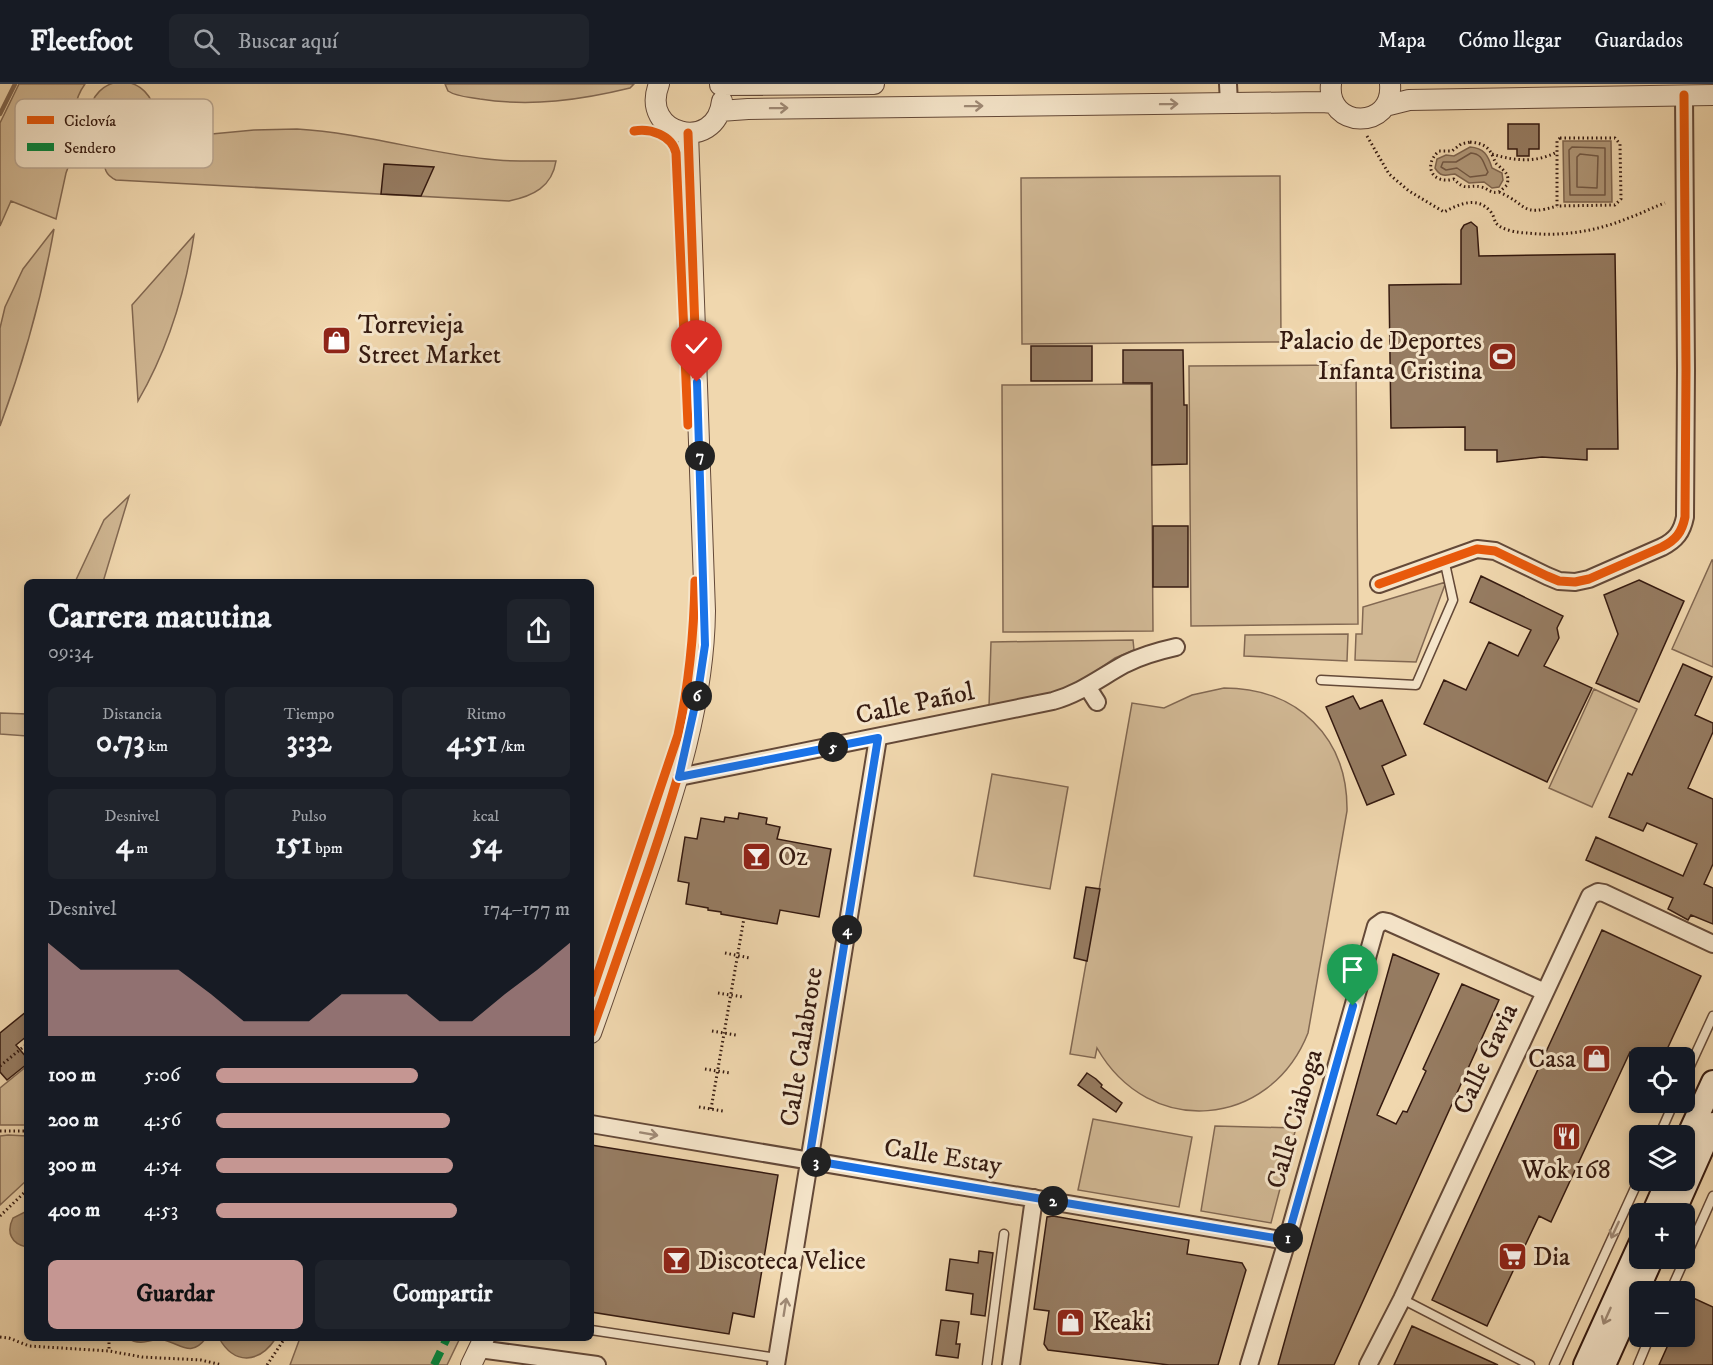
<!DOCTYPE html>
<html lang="es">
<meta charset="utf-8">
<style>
:root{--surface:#171b24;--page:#20242c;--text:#f1f3f6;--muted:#9ea1a6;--line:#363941;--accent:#c59692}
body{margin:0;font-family:"IM FELL DW Pica",serif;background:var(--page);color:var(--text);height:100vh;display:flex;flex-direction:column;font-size:22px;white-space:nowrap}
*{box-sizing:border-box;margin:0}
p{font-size:20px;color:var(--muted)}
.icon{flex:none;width:33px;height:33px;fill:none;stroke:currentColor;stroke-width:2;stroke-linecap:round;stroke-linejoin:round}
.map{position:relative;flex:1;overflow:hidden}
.drawer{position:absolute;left:24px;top:495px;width:570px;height:762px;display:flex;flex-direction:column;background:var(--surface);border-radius:9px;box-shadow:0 3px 9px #0003}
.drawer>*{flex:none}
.tools{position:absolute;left:1629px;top:963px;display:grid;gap:12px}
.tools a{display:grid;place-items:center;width:66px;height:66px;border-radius:9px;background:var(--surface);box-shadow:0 3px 9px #0003;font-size:30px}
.pin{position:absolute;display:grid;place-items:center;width:51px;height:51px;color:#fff;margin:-62px -26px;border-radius:50% 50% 50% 0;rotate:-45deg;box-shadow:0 0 6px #0007}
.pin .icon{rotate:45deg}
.km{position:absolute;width:30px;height:30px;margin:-15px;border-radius:50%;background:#222;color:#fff;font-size:16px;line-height:30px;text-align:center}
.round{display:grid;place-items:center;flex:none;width:63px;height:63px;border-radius:9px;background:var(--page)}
.summary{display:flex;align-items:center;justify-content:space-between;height:102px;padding:0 24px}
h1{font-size:33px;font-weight:700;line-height:45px}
.metrics{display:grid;grid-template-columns:repeat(3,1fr);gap:9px;height:102px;padding:6px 24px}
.metrics div{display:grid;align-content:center;border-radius:9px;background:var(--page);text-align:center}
.metrics b{font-size:30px;font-weight:700}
.metrics small{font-size:16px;font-weight:400}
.metrics p{font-size:16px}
.chart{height:168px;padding:12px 24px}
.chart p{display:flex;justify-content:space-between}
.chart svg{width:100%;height:108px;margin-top:6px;fill:var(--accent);opacity:.7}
.primary-button{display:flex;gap:12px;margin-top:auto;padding:12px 24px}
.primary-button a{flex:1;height:69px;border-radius:9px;background:var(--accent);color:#111;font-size:24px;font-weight:700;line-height:69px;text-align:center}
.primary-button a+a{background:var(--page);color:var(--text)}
ul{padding:0 24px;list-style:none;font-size:20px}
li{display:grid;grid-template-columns:96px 72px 1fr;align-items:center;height:45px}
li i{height:15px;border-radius:8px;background:var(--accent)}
header{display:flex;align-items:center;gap:36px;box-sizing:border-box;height:84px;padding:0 30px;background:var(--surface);border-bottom:2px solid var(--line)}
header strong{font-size:28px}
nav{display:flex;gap:33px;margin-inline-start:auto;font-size:21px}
.search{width:420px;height:54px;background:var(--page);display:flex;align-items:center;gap:15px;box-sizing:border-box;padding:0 21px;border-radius:9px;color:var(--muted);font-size:22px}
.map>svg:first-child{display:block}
.green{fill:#d0b793;stroke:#826852;stroke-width:1.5}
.water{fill:#b09778;stroke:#7f654e;stroke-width:1.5}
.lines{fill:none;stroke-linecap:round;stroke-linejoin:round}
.shore{stroke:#725844;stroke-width:1.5}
.stream{stroke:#7f654e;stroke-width:4.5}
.building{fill:#967c62;stroke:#351a10;stroke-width:1.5}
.service-casing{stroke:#644938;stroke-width:11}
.minor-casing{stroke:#644938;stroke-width:20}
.tertiary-casing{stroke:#644938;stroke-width:22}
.secondary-casing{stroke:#351a10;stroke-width:26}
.path{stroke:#351a10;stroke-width:3;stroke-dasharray:1.5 3;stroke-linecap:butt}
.service{stroke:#f5e5ca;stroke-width:8}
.minor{stroke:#f5e5ca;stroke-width:16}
.tertiary{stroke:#f5e5ca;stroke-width:20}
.secondary{stroke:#f5e5ca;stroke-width:22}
.quiet{stroke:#00873e;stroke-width:8;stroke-dasharray:15 8;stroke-linecap:butt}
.cycleway-casing{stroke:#f5e5ca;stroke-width:13}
.cycleway{stroke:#e8590c;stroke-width:9}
.oneway{stroke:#9f8a76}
.route-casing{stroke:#fff;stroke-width:12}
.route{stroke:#1a73e8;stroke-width:8}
.labels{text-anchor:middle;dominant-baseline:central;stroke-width:6;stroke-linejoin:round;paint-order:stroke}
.poi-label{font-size:26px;fill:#351a10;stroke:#f5e5ca;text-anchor:start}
.street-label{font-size:26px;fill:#351a10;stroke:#f5e5ca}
.key{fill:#f5e5ca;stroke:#bba892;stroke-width:1.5}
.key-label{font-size:16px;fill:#351a10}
</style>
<header>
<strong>Fleetfoot</strong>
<div class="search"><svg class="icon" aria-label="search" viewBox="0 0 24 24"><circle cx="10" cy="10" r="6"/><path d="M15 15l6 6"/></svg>Buscar aquí</div>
<nav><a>Mapa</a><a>Cómo llegar</a><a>Guardados</a></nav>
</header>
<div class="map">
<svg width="1713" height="1281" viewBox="0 0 1713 1281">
<rect width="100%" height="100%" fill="#f0d7ae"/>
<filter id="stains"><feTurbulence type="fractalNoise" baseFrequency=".00333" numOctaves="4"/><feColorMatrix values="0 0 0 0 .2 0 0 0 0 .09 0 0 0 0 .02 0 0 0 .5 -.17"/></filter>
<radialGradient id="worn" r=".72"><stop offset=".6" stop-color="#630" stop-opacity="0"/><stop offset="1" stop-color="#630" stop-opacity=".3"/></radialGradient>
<path class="green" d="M90 30a32 32 0 1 1 64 0a32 32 0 1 1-64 0Z
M19,0H85C74,15 71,35 80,52L66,89L56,135L11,117L0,142V39Z
M445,0H634L630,4C581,16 531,23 480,15C469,13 457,13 448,7Z
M297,45C363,49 422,68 487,75C510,78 533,77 556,77C552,103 533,112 509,117L116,96C105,91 104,84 104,73L124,78L134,76L152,68L169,54L254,46Z
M1280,92L1281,258L1022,260L1021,94Z
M54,145C42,213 24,277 0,342V244L5,223L23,185Z
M194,151C185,210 168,265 138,317L132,221Z
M1356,281L1358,540L1191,542L1189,282Z
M1151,300L1153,547L1003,548L1002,301Z
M129,412L103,498H75L104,436Z
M1712,476H1713V583L1672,565Z
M1446,498L1416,578L1355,576L1356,550H1362L1363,523Z
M1348,550L1347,577L1244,572L1245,551Z
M1133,556L1134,566L1115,574L1080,598L1055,610L989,623L991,558Z
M1224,604C1297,604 1348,653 1347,727L1308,949C1270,1045 1149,1055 1097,964L1095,974L1070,970L1132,619L1164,624L1192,611Z
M1594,605L1637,625L1592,723L1549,704Z
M0,629L27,630V652L0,650Z
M992,690L1068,703L1050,805L974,792Z
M27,982V1041H0V1004Z
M1093,1035L1192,1053L1179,1123L1078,1106Z
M1215,1042L1296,1044L1271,1139L1201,1127Z
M8,1051L27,1052V1096L0,1121V1052Z
M300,1254H460L447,1281H290Z"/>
<path class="water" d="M1563,57H1611L1612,118H1564Z
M1470,63C1484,64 1488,71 1492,84L1502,89L1503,96L1499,103L1492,104L1484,98L1469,99L1455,90C1446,91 1441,94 1435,84L1437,75L1446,71L1454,72Z
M27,1127V1163C11,1160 6,1148 13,1134Z
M127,1254H206C191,1274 181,1260 164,1256C150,1253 145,1264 127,1254Z
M219,1254H276C259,1280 234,1281 219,1254Z"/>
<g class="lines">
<path class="shore" d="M1572,63L1605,64V111H1570L1569,66Z
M1471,69C1483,70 1483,79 1488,88L1486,91L1470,93L1457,84L1446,86L1441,83L1443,78H1456Z
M1580,70L1598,72L1597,104L1577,103V73Z"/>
<path class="stream" d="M0,30L15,0"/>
</g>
<path class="building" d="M1508,40H1539V65H1529V72H1517V65H1508Z
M384,80L434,83L421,112L381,110Z
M1471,138L1477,143L1479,172L1615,170L1618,365H1587V376L1542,373L1497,378V366H1465V343L1391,344L1389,201L1461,200V146L1464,141Z
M1031,262H1092V297H1031Z
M1123,266H1183L1184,321H1187V380L1152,381V299H1123Z
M1153,442H1188V503H1153Z
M1481,492L1563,532L1557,544L1559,554L1544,582L1592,604L1547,698L1424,640L1444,596L1466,606L1489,558L1518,572L1531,546L1470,518Z
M1639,496L1684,517L1639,618L1596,599L1618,550L1604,511Z
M1683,580L1712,593L1695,631L1713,639V648L1688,704L1713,715V780L1704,800L1713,804V840L1691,831L1688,836L1668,825L1673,814L1586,776L1596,753L1683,792L1697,760L1647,739L1643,747L1609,733L1628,689L1632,691Z
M1353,612L1360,625L1382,616L1406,671L1382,682L1394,710L1367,721L1326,623Z
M739,729L767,734L766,740L780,743L777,755L831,765L819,833L780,826L777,840L721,830V828L708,826V824L686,820L689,799L678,797L685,753L697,755L701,734L724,738L725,733L738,735Z
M1086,803L1100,805L1087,877L1074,874Z
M1602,846L1701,892L1663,974H1643L1630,968L1551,1138L1539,1132L1487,1242L1432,1216Z
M1393,870L1439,890L1377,1031L1396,1040L1403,1027L1407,1028L1426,987L1423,985L1462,900L1499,916L1334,1281H1278Z
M27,927V952L16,961L27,974V980L7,996L0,988V949Z
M1087,989L1096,995L1102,1001L1101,1003L1122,1019L1116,1028L1078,1001Z
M591,1061L778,1091L754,1233L733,1229L729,1250L591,1228Z
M1053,1132L1189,1156L1187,1170L1242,1179L1246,1186L1218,1281H1169L1048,1266L1044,1260L1049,1227L1034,1225L1047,1133Z
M979,1167L993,1169L985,1232L971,1230L973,1210L946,1206L950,1175L978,1179Z
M1691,1213L1713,1223V1281H1659L1672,1252H1684V1226Z
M941,1236L959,1238L956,1260H960L958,1274L936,1271Z
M1412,1242L1498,1281H1394Z"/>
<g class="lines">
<defs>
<path id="service" d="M1321,596L1416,601L1453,516L1444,475
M1684,995L1713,932
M1659,1052L1674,1018
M1670,1208L1713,1112
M1402,1215L1530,1281
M591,1246L777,1274
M987,1281L1004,1150
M1554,1281L1640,1093
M1638,1281L1650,1252"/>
<path id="minor" d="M1228,0L1229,19
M1379,500L1477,465L1495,467L1547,492L1559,497L1575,498L1589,495L1662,463C1676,456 1682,448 1685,433L1686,286L1684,11
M1088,604L1097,618
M679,693L1053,617C1081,609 1101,593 1125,580C1141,572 1158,567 1176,563
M591,1040L1287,1157
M479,1265L597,1281
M776,1281L878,654
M1011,1281L1034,1114
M1249,1281L1287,1157L1376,842L1383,837L1388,838L1545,908
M1368,1281L1402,1215L1590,812L1598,808L1604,809L1713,860"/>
<path id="tertiary" d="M659,0C639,51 716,70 722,17
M1331,0C1326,45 1394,47 1390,0
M720,1L874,0
M1385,22L1409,16L1713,11
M720,27L748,25L1322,18L1334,19
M591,949C610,896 628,843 647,789C676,704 704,618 705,527L688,49
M471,1281L484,1254"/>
<path id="secondary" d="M1684,1061L1713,998
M1653,1130L1668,1096
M1673,1130L1713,1040
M1585,1281L1640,1160
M1604,1281L1652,1174"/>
</defs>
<use href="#service" class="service-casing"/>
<use href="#minor" class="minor-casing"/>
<use href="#tertiary" class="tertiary-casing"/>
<use href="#secondary" class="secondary-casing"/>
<path class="path" d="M1367,52L1389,90L1409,107L1444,128C1459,120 1477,112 1490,127C1494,131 1494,136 1496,139C1501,146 1519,149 1527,149C1563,153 1598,147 1631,133C1643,129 1653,123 1665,119
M1560,54H1615L1620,60L1621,115L1615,121L1557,122V57Z
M1470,58C1481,59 1489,62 1493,73C1495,77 1495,79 1498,81C1505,88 1510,90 1507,101L1499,108C1490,110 1488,104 1481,103C1468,100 1466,108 1454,95C1433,101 1422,82 1439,67H1452L1461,60Z
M1492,70C1514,77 1536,79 1557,68
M1499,108C1529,121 1520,133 1557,122
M725,869L750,874
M718,909L743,913
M712,947L736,951
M0,982L27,960
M705,985L730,989
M699,1023L723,1027
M711,1025L744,834
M0,1047H27
M0,1132L27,1106
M0,1253L9,1254L29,1262L109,1267L142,1273L201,1276L222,1281
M109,1254V1267
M267,1281L285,1254"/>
<use href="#service" class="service"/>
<use href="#minor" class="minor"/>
<use href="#tertiary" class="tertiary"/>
<use href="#secondary" class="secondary"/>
<path class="quiet" d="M434,1281L447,1254"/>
<defs>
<path id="cycleway" d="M634,47C650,44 672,51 676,69L688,341
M1379,500L1477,465L1495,467L1547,492L1559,497L1575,498L1589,495L1662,463C1676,456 1682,448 1685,433L1686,286L1684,11
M591,910L678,651C689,600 694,549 695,497
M591,949C610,896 628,843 647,789C676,704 704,618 705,527L688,49"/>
</defs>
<use href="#cycleway" class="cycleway-casing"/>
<use href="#cycleway" class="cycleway"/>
</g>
<defs><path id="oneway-shaft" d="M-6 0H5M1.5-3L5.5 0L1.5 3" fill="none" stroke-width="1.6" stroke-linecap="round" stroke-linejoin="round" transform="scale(1.5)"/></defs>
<g class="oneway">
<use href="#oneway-shaft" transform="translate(1169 20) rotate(-1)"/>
<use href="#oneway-shaft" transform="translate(974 22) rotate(-1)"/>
<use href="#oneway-shaft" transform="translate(779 24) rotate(-1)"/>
<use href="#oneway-shaft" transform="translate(649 1050) rotate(10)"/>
<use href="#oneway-shaft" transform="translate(1615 1146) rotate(115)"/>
<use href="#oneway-shaft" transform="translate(785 1223) rotate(-81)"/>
<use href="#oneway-shaft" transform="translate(1607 1232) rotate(114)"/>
</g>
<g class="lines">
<defs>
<path id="route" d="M697,298L705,561L698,608L679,693L878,654L809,1076L1287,1156L1353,922"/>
</defs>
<use href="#route" class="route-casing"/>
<use href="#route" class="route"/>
</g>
<defs>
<symbol id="shop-square" viewBox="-11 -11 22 22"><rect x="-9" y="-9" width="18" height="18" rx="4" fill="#8f2418" stroke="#f5e5ca"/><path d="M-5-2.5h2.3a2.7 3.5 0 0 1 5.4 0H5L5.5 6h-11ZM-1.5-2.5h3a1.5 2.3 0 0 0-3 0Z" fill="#fff"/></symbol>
<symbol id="stadium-square" viewBox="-11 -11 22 22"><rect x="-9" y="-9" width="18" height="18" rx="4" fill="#8f2418" stroke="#f5e5ca"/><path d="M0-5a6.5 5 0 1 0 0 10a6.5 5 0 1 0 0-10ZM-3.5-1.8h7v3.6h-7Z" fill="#fff"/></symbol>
<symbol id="bar-square" viewBox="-11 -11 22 22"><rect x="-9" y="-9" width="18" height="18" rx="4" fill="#8f2418" stroke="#f5e5ca"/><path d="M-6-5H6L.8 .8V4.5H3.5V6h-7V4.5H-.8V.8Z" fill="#fff"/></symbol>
<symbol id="restaurant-square" viewBox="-11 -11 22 22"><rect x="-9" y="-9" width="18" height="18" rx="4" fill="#8f2418" stroke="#f5e5ca"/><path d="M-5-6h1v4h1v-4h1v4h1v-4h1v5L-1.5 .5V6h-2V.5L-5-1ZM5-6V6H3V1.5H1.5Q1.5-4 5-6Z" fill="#fff"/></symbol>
<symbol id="supermarket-square" viewBox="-11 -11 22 22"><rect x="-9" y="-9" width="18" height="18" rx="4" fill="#8f2418" stroke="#f5e5ca"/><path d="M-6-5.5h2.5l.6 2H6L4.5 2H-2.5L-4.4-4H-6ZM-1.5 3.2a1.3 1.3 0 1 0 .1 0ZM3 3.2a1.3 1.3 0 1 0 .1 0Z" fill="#fff"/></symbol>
</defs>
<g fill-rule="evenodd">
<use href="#shop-square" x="320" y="240" width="33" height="33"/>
<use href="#stadium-square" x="1486" y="256" width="33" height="33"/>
<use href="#bar-square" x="740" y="756" width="33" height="33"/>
<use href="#shop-square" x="1580" y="958" width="33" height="33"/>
<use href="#restaurant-square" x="1550" y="1036" width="33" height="33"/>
<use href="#supermarket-square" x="1496" y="1156" width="33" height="33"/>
<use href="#bar-square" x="660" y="1160" width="33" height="33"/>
<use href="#shop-square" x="1054" y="1222" width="33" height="33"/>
</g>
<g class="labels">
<g class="poi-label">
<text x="358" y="241">Torrevieja<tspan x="358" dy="30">Street Market</tspan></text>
<text x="1482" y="257" text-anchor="end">Palacio de Deportes<tspan x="1482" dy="30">Infanta Cristina</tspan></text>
<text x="778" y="773">Oz</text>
<text x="1576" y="975" text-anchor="end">Casa</text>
<text x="1566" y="1086" text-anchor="middle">Wok 168</text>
<text x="1533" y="1173">Dia</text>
<text x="698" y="1177">Discoteca Velice</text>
<text x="1092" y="1238">Keaki</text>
</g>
<g class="street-label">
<text transform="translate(915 620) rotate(-12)">Calle Pañol</text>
<text transform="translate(802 963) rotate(-81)">Calle Calabrote</text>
<text transform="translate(1486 975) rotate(-65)">Calle Gavia</text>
<text transform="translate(1295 1035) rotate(-74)">Calle Ciaboga</text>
<text transform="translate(943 1073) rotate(9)">Calle Estay</text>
</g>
</g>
<rect x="15" y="15" width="198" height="69" rx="9" class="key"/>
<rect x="27" y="32" width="27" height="8" fill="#e8590c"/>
<rect x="27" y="59" width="27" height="8" fill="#00873e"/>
<g class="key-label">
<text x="64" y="42">Ciclovía</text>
<text x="64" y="69">Sendero</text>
</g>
<rect width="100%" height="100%" filter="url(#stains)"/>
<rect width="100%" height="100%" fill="url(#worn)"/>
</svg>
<div class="tools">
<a><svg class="icon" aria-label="locate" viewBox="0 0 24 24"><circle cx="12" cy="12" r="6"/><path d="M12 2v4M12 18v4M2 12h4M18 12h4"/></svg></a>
<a><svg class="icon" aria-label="layers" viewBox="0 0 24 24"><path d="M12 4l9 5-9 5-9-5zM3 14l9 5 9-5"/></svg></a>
<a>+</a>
<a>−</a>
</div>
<div class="pin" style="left:1353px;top:922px;background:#1e9e55"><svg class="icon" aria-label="arrive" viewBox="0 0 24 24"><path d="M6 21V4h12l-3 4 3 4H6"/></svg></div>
<div class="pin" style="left:697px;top:298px;background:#d93025"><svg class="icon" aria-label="check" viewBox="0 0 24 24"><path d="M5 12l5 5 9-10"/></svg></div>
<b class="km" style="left:1288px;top:1154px">1</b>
<b class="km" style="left:1053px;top:1117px">2</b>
<b class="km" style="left:816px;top:1078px">3</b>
<b class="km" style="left:847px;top:846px">4</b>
<b class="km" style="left:833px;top:663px">5</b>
<b class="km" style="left:697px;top:612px">6</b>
<b class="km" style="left:700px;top:372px">7</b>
<section class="drawer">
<div class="summary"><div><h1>Carrera matutina</h1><p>09:34</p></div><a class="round"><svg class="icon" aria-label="share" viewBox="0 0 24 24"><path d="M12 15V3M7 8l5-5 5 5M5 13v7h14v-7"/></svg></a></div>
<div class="metrics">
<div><p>Distancia</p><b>0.73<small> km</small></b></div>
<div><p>Tiempo</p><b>3:32</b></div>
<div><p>Ritmo</p><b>4:51<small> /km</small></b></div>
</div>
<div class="metrics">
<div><p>Desnivel</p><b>4<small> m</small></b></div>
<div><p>Pulso</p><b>151<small> bpm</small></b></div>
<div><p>kcal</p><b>54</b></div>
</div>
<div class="chart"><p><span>Desnivel</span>174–177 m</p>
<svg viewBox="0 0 160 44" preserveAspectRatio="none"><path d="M0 44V6L10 17L20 17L30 17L40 17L50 27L60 38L70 38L80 38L90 27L100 27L110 27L120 38L130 38L140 27L150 17L160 6V44z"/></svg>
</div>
<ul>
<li><b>100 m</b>5:06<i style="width:57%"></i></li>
<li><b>200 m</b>4:56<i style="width:66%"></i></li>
<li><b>300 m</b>4:54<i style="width:67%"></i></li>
<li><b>400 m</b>4:53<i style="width:68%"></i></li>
</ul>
<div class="primary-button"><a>Guardar</a><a>Compartir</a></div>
</section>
</div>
